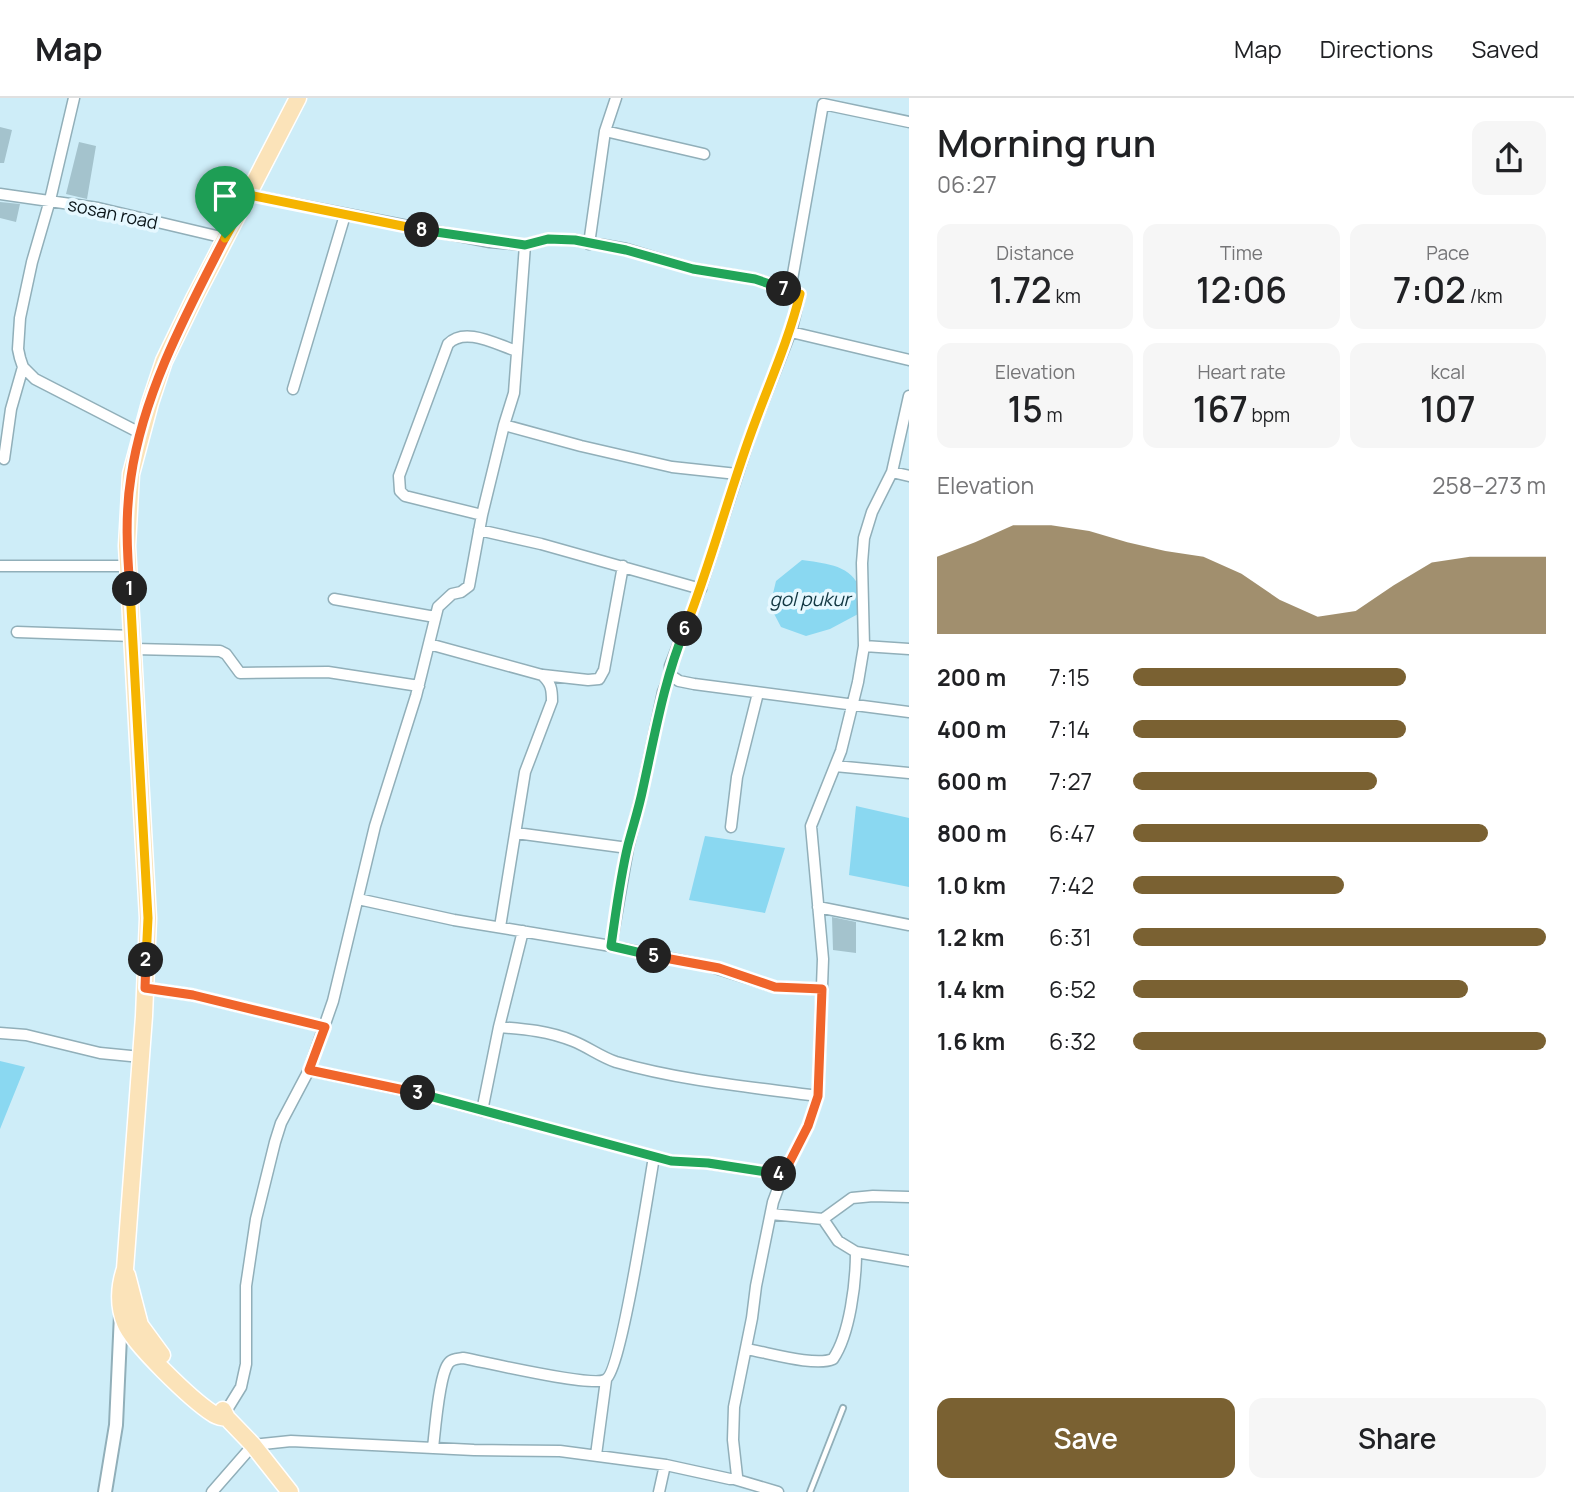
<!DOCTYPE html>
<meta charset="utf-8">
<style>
:root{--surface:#fff;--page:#f6f6f6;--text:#202124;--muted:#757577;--line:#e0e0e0;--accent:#7a6132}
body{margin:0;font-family:Manrope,sans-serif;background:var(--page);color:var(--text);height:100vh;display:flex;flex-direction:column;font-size:26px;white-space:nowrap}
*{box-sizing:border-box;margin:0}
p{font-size:23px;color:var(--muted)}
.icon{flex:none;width:38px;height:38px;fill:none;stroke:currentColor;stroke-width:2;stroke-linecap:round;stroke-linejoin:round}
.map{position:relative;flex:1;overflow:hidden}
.panel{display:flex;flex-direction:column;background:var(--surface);width:665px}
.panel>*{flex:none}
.pin{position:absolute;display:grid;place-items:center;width:60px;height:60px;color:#fff;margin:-72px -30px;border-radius:50% 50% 50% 0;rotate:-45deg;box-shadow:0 0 7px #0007}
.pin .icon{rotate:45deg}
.km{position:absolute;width:35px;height:35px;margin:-18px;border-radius:50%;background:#222;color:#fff;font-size:19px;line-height:35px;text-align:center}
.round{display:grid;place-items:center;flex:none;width:74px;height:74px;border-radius:14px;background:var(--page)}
.overview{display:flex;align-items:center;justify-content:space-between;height:119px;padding:0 28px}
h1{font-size:38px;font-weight:600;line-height:52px}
.stats{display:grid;grid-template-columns:repeat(3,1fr);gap:10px;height:119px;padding:7px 28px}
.stats div{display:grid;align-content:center;border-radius:14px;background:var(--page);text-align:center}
.stats b{font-size:35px;font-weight:600}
.stats small{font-size:19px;font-weight:400}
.stats p{font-size:19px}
.chart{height:196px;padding:14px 28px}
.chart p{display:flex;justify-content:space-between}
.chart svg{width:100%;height:126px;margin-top:7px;fill:var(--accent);opacity:.7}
.action{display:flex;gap:14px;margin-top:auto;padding:14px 28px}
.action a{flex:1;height:80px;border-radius:14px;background:var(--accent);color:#fff;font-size:28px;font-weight:600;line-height:80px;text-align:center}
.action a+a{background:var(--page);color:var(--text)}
ul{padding:0 28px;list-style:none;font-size:23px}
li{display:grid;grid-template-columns:112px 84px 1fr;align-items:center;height:52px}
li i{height:18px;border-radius:9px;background:var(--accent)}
header{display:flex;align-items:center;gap:42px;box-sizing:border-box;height:98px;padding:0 35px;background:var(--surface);border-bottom:2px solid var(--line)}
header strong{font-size:33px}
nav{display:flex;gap:38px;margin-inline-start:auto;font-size:24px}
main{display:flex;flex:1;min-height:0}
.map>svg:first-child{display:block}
.water{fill:#8ad8f1}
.building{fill:#a4c3cd}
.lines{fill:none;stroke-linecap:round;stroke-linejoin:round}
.service-casing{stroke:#91afb9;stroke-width:8}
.minor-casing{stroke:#91afb9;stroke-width:13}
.tertiary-casing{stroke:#91afb9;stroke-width:16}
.primary-casing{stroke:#fff;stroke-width:19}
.service{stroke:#fff;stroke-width:4.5}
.minor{stroke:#fff;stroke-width:10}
.tertiary{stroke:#fff;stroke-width:12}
.primary{stroke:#fbe3b9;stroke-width:16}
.split-1-casing{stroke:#fff;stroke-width:14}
.split-2-casing{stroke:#fff;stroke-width:14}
.split-3-casing{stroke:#fff;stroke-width:14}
.split-4-casing{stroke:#fff;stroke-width:14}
.split-5-casing{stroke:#fff;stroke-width:14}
.split-6-casing{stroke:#fff;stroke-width:14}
.split-7-casing{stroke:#fff;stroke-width:14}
.split-8-casing{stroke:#fff;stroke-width:14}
.split-9-casing{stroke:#fff;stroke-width:14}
.split-1{stroke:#f0652b;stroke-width:9}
.split-2{stroke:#f5b400;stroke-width:9}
.split-3{stroke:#f0652b;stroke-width:9}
.split-4{stroke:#22a559;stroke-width:9}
.split-5{stroke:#f0652b;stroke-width:9}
.split-6{stroke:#22a559;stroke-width:9}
.split-7{stroke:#f5b400;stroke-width:9}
.split-8{stroke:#22a559;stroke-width:9}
.split-9{stroke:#f5b400;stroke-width:9}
.labels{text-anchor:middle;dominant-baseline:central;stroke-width:7;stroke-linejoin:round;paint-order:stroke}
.street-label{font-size:18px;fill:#0b161a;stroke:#e6f8ff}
.water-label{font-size:19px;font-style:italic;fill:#113641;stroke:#e6f8ff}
</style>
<header>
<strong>Map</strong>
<nav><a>Map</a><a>Directions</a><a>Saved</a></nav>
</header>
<main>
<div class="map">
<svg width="909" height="1394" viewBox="0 0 909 1394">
<rect width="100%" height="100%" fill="#ceedf8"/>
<path class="water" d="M802,462C821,465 849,466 858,487C862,494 860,507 860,515L830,531L806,538L781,529L770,508L776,483Z
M856,708L909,720V789L849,777Z
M705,738L785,750L765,815L689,802Z
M0,963L25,969L0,1031Z"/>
<path class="building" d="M0,29L12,32L4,65H0Z
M79,44L96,48L87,101L66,96Z
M0,104L20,106L16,124L0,120Z
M832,819L856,824V855L833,852Z"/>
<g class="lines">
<defs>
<path id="service" d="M810,1394L843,1310"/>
<path id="minor" d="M74,0L50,102L32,164L20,220L18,251L20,260L23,269L35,281L142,336
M605,33L616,0
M0,96L98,110L225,140
M249,97L490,144L525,147L548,141L575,142L626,151L693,171L755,181L800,196L791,234L909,262
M589,146L605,33L704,56
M790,193L823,6L909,24
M791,233L751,335L700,492L670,568V577L679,583L694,586L909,614
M293,291L345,117
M504,327L581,348L672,369L737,376
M4,361L11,311L23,269
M892,374L909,378
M482,417L405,398L400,393L399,378L448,246C465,228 497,247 517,253
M479,432L541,446L701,491
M0,468H128
M334,501L435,519
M17,534L133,538
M429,546L542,577C551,585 552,591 552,603L525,674L500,829
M864,548L909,551
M134,551L220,553L226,556L240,575L328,574L419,588
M543,577L588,582L599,581L604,572L623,468
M835,668L909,675
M731,729L737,679L758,595
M516,735L628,750L642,694L663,594L670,577
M358,801L454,822L611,848L709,868L775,889L822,891
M818,809L909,827
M611,848L628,750
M145,890L193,897L325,929
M499,929C525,931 549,933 573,943C588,949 601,959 616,964C682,983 751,989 818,998
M0,935L26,937L100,955L141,959
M309,972L417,995L671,1063L708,1065L783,1077
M482,1013L499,929L523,833
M823,1121L852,1100L873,1098L909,1099
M856,1154L909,1163
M746,1251C766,1254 815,1269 833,1261C850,1236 856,1184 856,1154L838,1143L823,1121L771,1116
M225,1315L241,1289L246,1266V1188L256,1121L275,1044L281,1025L309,972L333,903L375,728L416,598L438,509L452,496L461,494L469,488L482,417L504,327L514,295L525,147
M433,1350C435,1332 439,1279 448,1266C451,1261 457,1261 463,1260C485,1264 590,1289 605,1282C621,1275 649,1087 654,1059
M596,1357L606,1282
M734,1381L778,1394
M212,1394L253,1347L291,1343L474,1352L560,1353L666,1367L730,1381H734L737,1378L733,1342L734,1309L752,1220L756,1188L773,1104L783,1077L808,1028L818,998L823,861L811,728L841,653L858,584L864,548L862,465L864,440L872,414L892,374L909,298
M659,1394L665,1367"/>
<path id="tertiary" d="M105,1394L116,1327L121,1216"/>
<path id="primary" d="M127,1177L140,1227L162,1257
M223,1312L227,1320L253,1347L290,1394
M227,1320C222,1319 217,1319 212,1315C192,1302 133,1246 125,1225C118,1208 119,1188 125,1171L144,918L148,820L127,448L131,376L150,305L164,263L195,199L298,0"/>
</defs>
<use href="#service" class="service-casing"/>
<use href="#minor" class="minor-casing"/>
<use href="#tertiary" class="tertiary-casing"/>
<use href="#primary" class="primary-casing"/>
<use href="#service" class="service"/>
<use href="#minor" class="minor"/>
<use href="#tertiary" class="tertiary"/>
<use href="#primary" class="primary"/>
</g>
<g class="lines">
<defs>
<path id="split-1" d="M130,491C127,454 125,416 131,379C143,295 187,214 225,140"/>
<path id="split-2" d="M130,491L148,820L146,862"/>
<path id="split-3" d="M146,862L145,890L193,897L325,929L309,972L418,995"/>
<path id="split-4" d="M418,995L671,1063L708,1065L779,1076"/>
<path id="split-5" d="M654,858L719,870L775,889L822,891L818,998L808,1028L783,1077L779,1076"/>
<path id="split-6" d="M654,858L611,848C616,814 620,780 628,747C633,728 639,710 643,690C655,636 664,582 685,531"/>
<path id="split-7" d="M685,531C710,468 727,402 750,338C767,290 788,245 800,196L784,191"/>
<path id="split-8" d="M422,132L525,147L548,141L575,142L626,152L693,171L755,181L784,191"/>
<path id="split-9" d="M225,140L249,97L422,132"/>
</defs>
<use href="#split-1" class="split-1-casing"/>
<use href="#split-2" class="split-2-casing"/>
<use href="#split-3" class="split-3-casing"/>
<use href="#split-4" class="split-4-casing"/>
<use href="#split-5" class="split-5-casing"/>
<use href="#split-6" class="split-6-casing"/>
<use href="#split-7" class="split-7-casing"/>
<use href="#split-8" class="split-8-casing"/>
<use href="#split-9" class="split-9-casing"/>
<use href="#split-1" class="split-1"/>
<use href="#split-2" class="split-2"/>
<use href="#split-3" class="split-3"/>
<use href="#split-4" class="split-4"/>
<use href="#split-5" class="split-5"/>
<use href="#split-6" class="split-6"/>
<use href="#split-7" class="split-7"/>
<use href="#split-8" class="split-8"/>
<use href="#split-9" class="split-9"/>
</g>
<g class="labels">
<g class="street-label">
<text transform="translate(113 115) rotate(12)">sosan road</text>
</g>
<g class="water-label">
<text x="810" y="501">gol pukur</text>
</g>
</g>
</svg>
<div class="pin" style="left:225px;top:140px;background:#1e9e55"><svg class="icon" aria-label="arrive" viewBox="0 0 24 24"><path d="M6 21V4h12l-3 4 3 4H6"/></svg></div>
<b class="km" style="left:130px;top:491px">1</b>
<b class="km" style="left:146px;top:862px">2</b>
<b class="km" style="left:418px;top:995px">3</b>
<b class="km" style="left:779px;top:1076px">4</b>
<b class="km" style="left:654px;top:858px">5</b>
<b class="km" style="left:685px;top:531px">6</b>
<b class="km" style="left:784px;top:191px">7</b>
<b class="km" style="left:422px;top:132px">8</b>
</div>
<section class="panel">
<div class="overview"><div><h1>Morning run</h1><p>06:27</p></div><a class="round"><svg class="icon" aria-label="share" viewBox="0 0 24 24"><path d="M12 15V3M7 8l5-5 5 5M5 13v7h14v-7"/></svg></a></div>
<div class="stats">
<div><p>Distance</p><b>1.72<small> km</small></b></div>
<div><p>Time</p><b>12:06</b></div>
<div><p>Pace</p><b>7:02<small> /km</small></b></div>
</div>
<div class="stats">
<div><p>Elevation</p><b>15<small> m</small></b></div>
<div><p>Heart rate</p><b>167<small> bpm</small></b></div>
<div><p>kcal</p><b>107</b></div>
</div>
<div class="chart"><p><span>Elevation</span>258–273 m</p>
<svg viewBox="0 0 160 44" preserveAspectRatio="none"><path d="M0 44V17L10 12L20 6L30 6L40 8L50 12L60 15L70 17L80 23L90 32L100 38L110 36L120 27L130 19L140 17L150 17L160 17V44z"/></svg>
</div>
<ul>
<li><b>200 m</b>7:15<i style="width:66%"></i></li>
<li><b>400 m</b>7:14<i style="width:66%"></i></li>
<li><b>600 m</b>7:27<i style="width:59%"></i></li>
<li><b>800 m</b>6:47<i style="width:86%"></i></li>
<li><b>1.0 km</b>7:42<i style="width:51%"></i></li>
<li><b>1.2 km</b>6:31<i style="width:100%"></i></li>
<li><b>1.4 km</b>6:52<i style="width:81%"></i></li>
<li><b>1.6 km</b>6:32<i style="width:100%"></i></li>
</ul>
<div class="action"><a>Save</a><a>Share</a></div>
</section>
</main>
